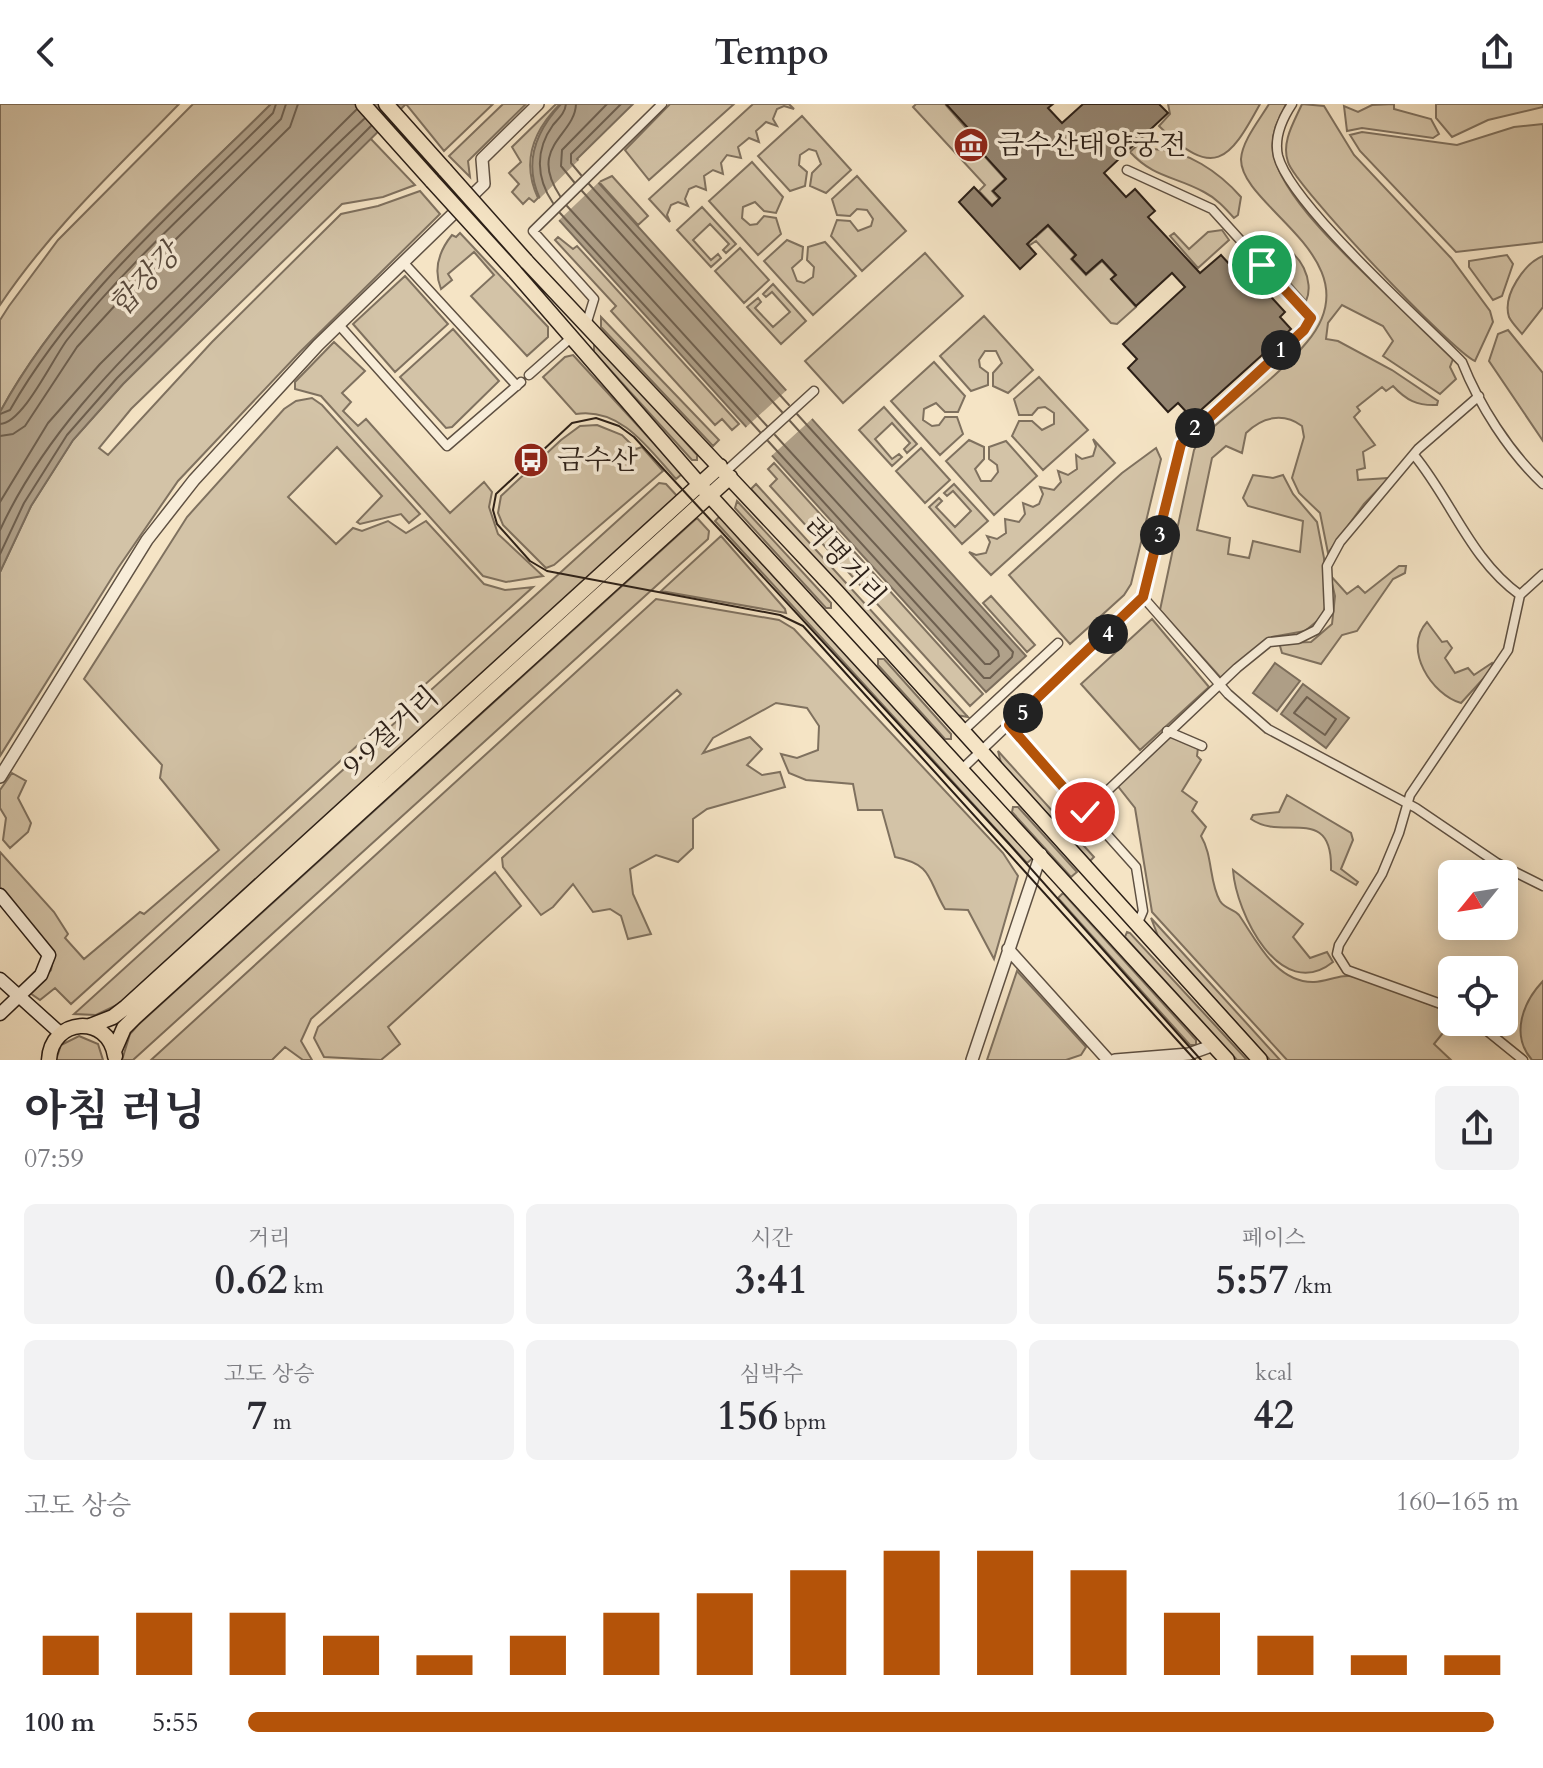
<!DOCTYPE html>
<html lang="ko">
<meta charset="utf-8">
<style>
:root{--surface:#fff;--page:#f2f2f3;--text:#2b2b33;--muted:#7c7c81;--accent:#b45309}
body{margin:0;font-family:Cardo,"Noto Serif KR",serif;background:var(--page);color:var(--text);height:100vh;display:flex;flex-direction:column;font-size:30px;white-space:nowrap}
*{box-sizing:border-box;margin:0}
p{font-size:26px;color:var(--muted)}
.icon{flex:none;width:44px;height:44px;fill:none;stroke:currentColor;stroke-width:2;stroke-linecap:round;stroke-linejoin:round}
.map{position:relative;height:956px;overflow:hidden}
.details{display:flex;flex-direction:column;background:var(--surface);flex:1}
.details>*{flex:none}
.needle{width:52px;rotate:240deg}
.buttons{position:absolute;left:1438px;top:756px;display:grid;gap:16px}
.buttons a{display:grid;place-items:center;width:80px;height:80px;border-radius:12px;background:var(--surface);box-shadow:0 4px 20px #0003;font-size:40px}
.pin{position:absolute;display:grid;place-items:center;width:68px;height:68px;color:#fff;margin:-34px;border:4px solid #fff;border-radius:50%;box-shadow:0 2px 8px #0007}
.km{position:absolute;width:40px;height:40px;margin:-20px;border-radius:50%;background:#222;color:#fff;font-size:22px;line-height:40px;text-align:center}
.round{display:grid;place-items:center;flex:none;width:84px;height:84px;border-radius:12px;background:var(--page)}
.headline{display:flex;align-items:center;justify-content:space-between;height:136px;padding:0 24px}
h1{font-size:44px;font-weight:700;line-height:60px}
.stats{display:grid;grid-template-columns:repeat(3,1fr);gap:12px;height:136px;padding:8px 24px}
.stats div{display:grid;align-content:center;border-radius:12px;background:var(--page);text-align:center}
.stats b{font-size:40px;font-weight:700}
.stats small{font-size:22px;font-weight:400}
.stats p{font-size:22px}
.chart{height:224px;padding:16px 24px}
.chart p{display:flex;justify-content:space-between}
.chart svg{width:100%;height:144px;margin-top:8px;stroke:var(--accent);stroke-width:6}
ul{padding:0 24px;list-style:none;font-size:26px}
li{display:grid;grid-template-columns:128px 96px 1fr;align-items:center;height:60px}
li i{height:20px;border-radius:10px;background:var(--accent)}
header{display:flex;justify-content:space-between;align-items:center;height:104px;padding:0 24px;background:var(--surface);font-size:36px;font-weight:700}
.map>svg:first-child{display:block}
.green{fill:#d3c3a7;stroke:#7f715f;stroke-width:2}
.water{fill:#b0a18a;stroke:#7b6d5c;stroke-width:2}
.pier{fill:#f5e4c5}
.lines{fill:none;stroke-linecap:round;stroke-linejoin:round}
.shore{stroke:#6e6050;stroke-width:2}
.building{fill:#948571;stroke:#2b1f17;stroke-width:2}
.minor-casing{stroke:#5e5042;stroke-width:11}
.tertiary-casing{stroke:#5e5042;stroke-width:14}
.secondary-casing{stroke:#2b1f17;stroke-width:15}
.trunk-casing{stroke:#2b1f17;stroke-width:17}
.minor{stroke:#f8edd9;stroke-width:8}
.tertiary{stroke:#f8edd9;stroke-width:11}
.secondary{stroke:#f8edd9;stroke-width:12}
.trunk{stroke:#f5e4c5;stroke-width:14}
.tram{stroke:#2b1f17;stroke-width:2}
.trunk-bridge-casing{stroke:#2b1f17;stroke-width:17;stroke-linecap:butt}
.trunk-bridge{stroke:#f5e4c5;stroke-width:14}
.route-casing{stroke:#fff;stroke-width:16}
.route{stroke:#b45309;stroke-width:10}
.labels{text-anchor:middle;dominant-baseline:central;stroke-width:7;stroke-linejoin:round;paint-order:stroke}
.poi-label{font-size:28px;fill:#2b1f17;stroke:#f8edd9;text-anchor:start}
.street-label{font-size:28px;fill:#2b1f17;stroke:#f8edd9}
.water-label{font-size:30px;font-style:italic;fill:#5a4c3f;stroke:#f8edd9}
</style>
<header><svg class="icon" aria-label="back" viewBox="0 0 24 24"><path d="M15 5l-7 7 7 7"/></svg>Tempo<svg class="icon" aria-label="share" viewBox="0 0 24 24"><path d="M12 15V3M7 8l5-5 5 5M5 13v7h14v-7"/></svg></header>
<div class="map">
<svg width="1543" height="956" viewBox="0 0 1543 956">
<rect width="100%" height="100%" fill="#f5e4c5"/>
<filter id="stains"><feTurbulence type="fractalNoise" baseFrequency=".0025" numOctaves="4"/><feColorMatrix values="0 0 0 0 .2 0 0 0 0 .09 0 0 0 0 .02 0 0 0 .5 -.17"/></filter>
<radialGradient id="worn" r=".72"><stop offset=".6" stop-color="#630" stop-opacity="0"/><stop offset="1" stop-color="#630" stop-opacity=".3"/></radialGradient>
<path class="green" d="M0,0H179C116,65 50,126 0,201Z
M193,0H271C175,96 66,187 0,308V216L9,202L58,136Z
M406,0H493L444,47Z
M503,0H526L468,57L470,73L449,52Z
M556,0H560C534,26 521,58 538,94L534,98L529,94L523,100L512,88L519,80L509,69L521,58L512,43Z
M670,0H734L649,76L625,46Z
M753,0H789L794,5L784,2L777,5L773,15L777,22L766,18L756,27L759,38L749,34L738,43L741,54L727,51L721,59L723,70L713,66L704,72L706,86L696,82L689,85L685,95L688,102L678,98L671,101L667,111L670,118L649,95Z
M916,0H945L966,24L958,33L972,48L977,44L1005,75L992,87L999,95L992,101L979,87L985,81L913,3Z
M1168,0H1260C1229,57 1214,76 1159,22L1170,10Z
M1269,0H1286C1279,15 1270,30 1273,47C1281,107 1410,207 1453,255L1450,263L1456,275L1440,290L1383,252L1393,237L1383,222L1342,201L1328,219L1326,235L1338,237L1392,266L1438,297L1437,301C1417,302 1406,296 1393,282L1386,287L1382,283L1357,303L1360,307L1354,313L1375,341L1363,348L1365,364L1357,366L1358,376L1389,374L1364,400L1328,449L1320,409L1299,389L1292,374L1304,333L1302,322C1283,308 1262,313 1246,329L1242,349L1226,342L1212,354L1197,426L1230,434L1228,450L1249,454L1253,437L1300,448L1303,417L1248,402L1243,394L1253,371L1273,374L1283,371L1293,390L1317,418L1324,454L1325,503L1322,513L1305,527L1272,533L1221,574L1160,506L1194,346L1201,334C1234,304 1279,272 1307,238C1376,156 1240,104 1241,55C1242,37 1260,15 1269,0Z
M1302,0L1324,2L1354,51L1451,154L1490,207L1493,218L1475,257C1453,248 1295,82 1288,58C1281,38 1294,18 1302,0Z
M1394,0V5L1431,15L1439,30L1433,34L1362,24L1347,27L1344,2L1358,8L1372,1Z
M1436,0H1543V3L1488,16L1452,33L1436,14Z
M802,12L851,66L826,89L810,82L812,69L821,60L816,47L809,45L800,51L799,61L807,68L805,82L790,87L758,52Z
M1543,20V138L1456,148L1360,47L1350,31L1362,28L1457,41L1514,23Z
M370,34L415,81L383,93L342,100L131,305L99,344L108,351L212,238L341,110L378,102L420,87L440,110L300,248L178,377L118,464L0,652V468L31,402L73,336L123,280Z
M1144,35L1153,45C1187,46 1219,68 1241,93L1238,111L1234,114C1225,104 1216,94 1204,88C1175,72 1154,74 1130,48Z
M752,58L783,93L776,109L764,107L755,98L743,103L742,114L750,121L757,120L764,112L776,114L781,130L758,151L709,97Z
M612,72L648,112L638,121L599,78Z
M857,72L906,127L862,167L831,132L837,116L850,117L858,127L871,122L873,115L867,106L857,105L850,112L837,111L832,95Z
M702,103L736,140L726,149L723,146L729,140L710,120L693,136L711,156L718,150L721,154L711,163L677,126Z
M1048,122L1075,151L1071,155L1086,171L1102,157L1115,171L1111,175L1136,203L1117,220L1111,219L1036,137L1030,141L1022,133L1029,127L1036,133Z
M1222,126L1229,136L1198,164L1170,132L1174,129L1189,145L1208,128Z
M460,129L548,223V233L527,252L471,192L494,171L474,148L448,170L452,176L441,185C433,165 439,147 452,131L456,133Z
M558,133L573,145L577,142L739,320L732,326L722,315L715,321L611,207L616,202L555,136Z
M787,136L803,143L802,155L792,164L797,177L804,179L813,173L814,163L807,156L808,143L825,138L856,172L813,211L764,157Z
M1279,143C1300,146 1315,178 1306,197L1266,152Z
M740,144L769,176L744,199L715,167Z
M925,149L963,192L843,299L805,257Z
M1507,151L1513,160L1502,192L1493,196L1469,163V157Z
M1543,152V203L1522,230C1518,225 1512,219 1509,213C1502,191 1525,159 1543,152Z
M405,172L448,220L395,268L353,220Z
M773,180L806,217L781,240L747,203L758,194L761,198L755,204L773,223L790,208L772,188L766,193L763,190Z
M984,212L1033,266L1008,289L993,282V269L1002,259L996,247H985L979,256L980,263L988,269V281L971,287L940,252Z
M601,213L719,336L713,342L601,223Z
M453,225L499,277L452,323L446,324L400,273Z
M1508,226L1543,269V337L1489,257L1498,230Z
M334,238L365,267L342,289L351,298L343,307L358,322L366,315L450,409L484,378L492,388L489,403L498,430L543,472L506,478L483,472L321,292L295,285V278Z
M594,242H600L697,351V356H692L594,248Z
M573,251L682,370L676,375C649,345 621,303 576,310L543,273L565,253Z
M934,258L965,292L958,308H945L936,299L924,305L923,316L932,322L939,321L945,313H957L963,330L940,351L891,297Z
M1039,273L1088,326L1043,366L1012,332L1019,317H1032L1042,326L1054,320V309L1045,303L1038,304L1032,311H1019L1014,295Z
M312,294L322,301L420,410L409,419L401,410L360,420L357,418L382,392L337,343L288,393L336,440L353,424L362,427L388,417L406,429L426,417L484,480L505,486L533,483L71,900L55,884L40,896L30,889L51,866L53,855L0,783V748L54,808L68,830L65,834L84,855L140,808L144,810L219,746L160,674L162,661L84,575L187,413L284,305L296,297Z
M884,303L917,340L907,349L904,345L910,339L892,319L875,335L892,355L899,350L902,353L892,362L859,326Z
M597,321L622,331L636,345L642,343L663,367L554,461L546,464L503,421L498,409L501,392L561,336L580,322Z
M1093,335L1115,359L991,471L969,448L976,451L986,449L990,438L987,432L997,435L1006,429L1005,415L1019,418L1025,410L1023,399L1033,403L1039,400L1043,390L1040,383L1054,386L1061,378L1058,367L1068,371L1077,365L1076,351L1082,355L1093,352L1096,342Z
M969,336L984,343V355L975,365L981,377H991L998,368L997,361L989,355V343L1006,337L1037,372L994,411L946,357Z
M921,344L950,376L925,399L896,367Z
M1156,344L1161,355L1131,480L1124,491L1070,540L1009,471L1122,369Z
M774,359L983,590L970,602L770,382L777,375L768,365Z
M659,379L666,380L678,393L119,900L96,911L74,910Z
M756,380L968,613L956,611L751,385Z
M954,380L988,417L962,440L929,403L939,394L942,397L936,403L955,423L971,407L953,387L947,392L944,389Z
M737,397L831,499V504H826L735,404Z
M720,412L1033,754L1027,759L715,417Z
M697,414L709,427L708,435L133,956H122L130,930L138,921Z
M721,432L785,505L786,509L661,487Z
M1399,462H1406L1405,469L1393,475L1357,527L1342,531L1321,560L1282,549L1280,542L1283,539L1311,538L1332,520L1335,492L1330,471L1347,490L1358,482L1365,489Z
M991,492L1035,541L1027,548L983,499Z
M656,495L779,516L794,525L1003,749L1018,772L994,855L968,806L945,805C927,775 934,761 895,753L882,706H858L853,680L806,676L789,669L781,650L797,654L818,646L819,622L807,604L776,599L713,634L703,649L750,633L762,645L747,661L762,671L780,668L785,683L707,705L693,715V744L678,758L656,751L630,765L633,790L651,830L628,835L621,812L610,805L593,808L573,780L553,803L541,811L503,763L502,754L681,590L677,586L311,915L301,937L312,956H303L285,943L272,956H151Z
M1152,515L1209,583L1140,646L1081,580Z
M1427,518L1442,538L1447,537L1452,544L1445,554L1455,569L1468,564L1474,571L1492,559L1494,563L1461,599C1432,591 1402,545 1427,518Z
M878,555H884L951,630V635H945L878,561Z
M1170,631L1198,644L1197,652L1201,656L1182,687L1197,698L1192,707L1206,723L1201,732C1213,752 1209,778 1220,797C1225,805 1234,805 1239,811C1257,837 1276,879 1314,878C1329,877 1342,869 1357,873C1389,883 1419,897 1450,908L1451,919L1434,940L1451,956H1287L1152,808L1135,704L1117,681Z
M998,647L1094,753L1090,757L1001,659Z
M12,669L26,677L18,694L31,719L28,728L10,744L3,736L6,714L0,704V686Z
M1287,691L1351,729L1353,736L1341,765L1358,778L1356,781L1331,766C1333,699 1283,738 1251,715L1253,711L1279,708Z
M1013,703H1018L1077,768L1071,773L1012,708Z
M1233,766L1303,820L1293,833L1310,854L1327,848L1333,858C1280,900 1236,809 1233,766Z
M495,768L521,802L388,923L400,940L381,956L324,953L314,934L318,923Z
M1063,789L1196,936V941H1190L1058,794Z
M1151,814L1280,956H1270L1158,832Z
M1127,828L1130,829L1247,956H1237L1125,833Z
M1017,867L1086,943L1081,951L1066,956H987Z
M1543,877V956H1532C1510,931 1523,898 1543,877Z
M79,932L98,940L103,956H56L61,941Z"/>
<path class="water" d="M271,0H406L123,280L73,336L31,402L0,468V308C66,187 175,96 271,0Z
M561,0H633L577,55L1026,552L986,588L540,95C523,59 535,28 561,0Z
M1275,559L1300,577L1277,607L1253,589Z
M1303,580L1349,614L1326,644L1281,610Z"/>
<path class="pier" d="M580,55L600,77L555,120L537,97Z
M789,284L814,313L768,355L742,327Z"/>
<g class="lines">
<path class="shore" d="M581,71L571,59V50L621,0
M574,78L561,62L562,46L607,0
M589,80L789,301
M582,87L782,308
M560,92C527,42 575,32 576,0
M553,99C536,74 535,46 553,21C559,14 565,9 566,0
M567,102L767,322
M560,109L760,328
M0,310L10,306C76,190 181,102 273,9L276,0
M0,320C23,319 52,256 67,236C130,156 209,88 281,15L286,0
M775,331L985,560H990L999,552L998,547L790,317
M0,332L13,330L25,322L77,243L173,138L290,23L298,0
M768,337L984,574H990L1012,553L1013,548L797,310
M0,398L48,319L100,260L356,6
M0,426C48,323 125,252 204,173C257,120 309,66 364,15
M0,450L24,399L67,331L117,274L371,22
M1307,593L1336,615L1325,631L1294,609Z"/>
</g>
<path class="building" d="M946,0H1053L1048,4L1062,19L1083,0H1159L1168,9L1104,69L1126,93L1135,85L1155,107L1148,113L1200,169L1221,151L1232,163L1238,157L1285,208L1280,213L1291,225L1192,314L1178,299L1168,308L1128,264L1137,255L1123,240L1185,183L1172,169L1136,202L1111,175L1116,171L1102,156L1086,170L1072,155L1076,151L1048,121L1027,140L1036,150L1020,165L959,98L974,83L992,102L1000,94L993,87L1006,75L977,43L972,47L959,32L968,24Z"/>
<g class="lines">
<defs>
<path id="minor" d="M1292,0C1282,15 1274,34 1278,52C1290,100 1423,218 1462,258C1479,301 1509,348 1543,380
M403,158L517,282
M339,221L447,342L521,278
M586,221L594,195L533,127L662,0
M529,271L572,233
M1414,351C1452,397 1470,455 1520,491
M725,368L814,287
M1143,493L1228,590L1268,625L1416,704L1497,759L1543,782
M1009,621L1136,763L1143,807L1137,821
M963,627L1058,539
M1167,627L1202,642
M962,665L1143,493L1181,340L1304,226L1311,214L1212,105L1127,66
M1085,708L1237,564L1269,538L1298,535L1316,526L1329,507L1327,462L1340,438L1418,345L1479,292
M1452,904L1347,866L1337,850L1339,841L1382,770L1399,729L1410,691L1508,546L1520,491L1543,470
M1476,918L1523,956"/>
<path id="tertiary" d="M0,673L147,436L194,376L318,241L484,80L482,55L538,0
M1008,845L1108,956
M972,956L1041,750
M1115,956L1189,950L1214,941"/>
<path id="secondary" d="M0,791L49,851L41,871L0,910
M0,875L60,929"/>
<path id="trunk" d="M363,0L432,77
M386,0L445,66
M526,157L837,488L1260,956
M514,167L700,381L1227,956
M90,922L113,913L126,903L720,362
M114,947L124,924L135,913L730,373
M49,956C51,914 108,909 115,952"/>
</defs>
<use href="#minor" class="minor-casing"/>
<use href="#tertiary" class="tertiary-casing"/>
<use href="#secondary" class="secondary-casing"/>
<use href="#trunk" class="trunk-casing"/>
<use href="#minor" class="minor"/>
<use href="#tertiary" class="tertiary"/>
<use href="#secondary" class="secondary"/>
<use href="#trunk" class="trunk"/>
<path class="tram" d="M1195,956L803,522L780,511L547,467L530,457L497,420L493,406L496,390L572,319L596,314L619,322L634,333L1010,741L1201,956"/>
<defs>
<path id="trunk-bridge" d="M445,66L526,157
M432,77L514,167"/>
</defs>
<use href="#trunk-bridge" class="trunk-bridge-casing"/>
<use href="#trunk-bridge" class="trunk-bridge"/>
</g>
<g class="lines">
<defs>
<path id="route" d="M1085,708L1009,621L1143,493L1181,340L1304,226L1311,214L1262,161"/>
</defs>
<use href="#route" class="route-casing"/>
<use href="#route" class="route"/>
</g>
<defs>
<symbol id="museum-disc" viewBox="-11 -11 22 22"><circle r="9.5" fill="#8f2418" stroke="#f8edd9"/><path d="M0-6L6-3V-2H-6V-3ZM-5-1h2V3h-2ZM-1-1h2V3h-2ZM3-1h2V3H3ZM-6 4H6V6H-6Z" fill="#fff"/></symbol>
<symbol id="bus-disc" viewBox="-11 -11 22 22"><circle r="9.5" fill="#8f2418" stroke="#f8edd9"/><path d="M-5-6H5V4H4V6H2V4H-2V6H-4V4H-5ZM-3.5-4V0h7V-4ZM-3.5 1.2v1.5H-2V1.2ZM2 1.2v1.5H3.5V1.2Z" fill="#fff"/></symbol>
</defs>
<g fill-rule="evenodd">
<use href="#museum-disc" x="951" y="21" width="40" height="40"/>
<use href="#bus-disc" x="511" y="336" width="40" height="40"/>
</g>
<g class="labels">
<g class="poi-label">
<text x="997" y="41">금수산태양궁전</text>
<text x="557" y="356">금수산</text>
</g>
<g class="street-label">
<text transform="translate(844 458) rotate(48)">려명거리</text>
<text transform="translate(391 627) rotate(-42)">9·9절거리</text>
</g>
<g class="water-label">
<text transform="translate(145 176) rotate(-47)">합장강</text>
</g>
</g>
<rect width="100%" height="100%" filter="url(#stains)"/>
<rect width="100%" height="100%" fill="url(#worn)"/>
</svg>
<div class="buttons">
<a><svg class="needle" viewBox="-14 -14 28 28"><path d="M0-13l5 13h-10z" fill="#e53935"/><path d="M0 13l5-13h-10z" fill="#7c7c81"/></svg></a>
<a><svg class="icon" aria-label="locate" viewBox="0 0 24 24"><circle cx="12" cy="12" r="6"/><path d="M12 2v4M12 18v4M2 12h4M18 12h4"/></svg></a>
</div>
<div class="pin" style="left:1262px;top:161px;background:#1e9e55"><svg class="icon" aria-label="arrive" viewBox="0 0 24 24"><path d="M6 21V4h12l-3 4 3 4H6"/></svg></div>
<div class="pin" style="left:1085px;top:708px;background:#d93025"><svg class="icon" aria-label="check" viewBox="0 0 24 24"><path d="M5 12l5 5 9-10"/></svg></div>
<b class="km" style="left:1281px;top:246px">1</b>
<b class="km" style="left:1195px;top:324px">2</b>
<b class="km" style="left:1160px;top:431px">3</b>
<b class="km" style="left:1108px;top:530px">4</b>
<b class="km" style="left:1023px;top:609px">5</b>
</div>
<section class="details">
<div class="headline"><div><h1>아침 러닝</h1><p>07:59</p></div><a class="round"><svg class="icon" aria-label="share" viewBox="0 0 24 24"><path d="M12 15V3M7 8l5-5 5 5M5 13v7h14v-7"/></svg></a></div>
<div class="stats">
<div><p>거리</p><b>0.62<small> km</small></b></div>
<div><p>시간</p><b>3:41</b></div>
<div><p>페이스</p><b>5:57<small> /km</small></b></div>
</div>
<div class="stats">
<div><p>고도 상승</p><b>7<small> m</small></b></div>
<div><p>심박수</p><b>156<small> bpm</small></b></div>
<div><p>kcal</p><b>42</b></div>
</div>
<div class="chart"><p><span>고도 상승</span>160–165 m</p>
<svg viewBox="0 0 160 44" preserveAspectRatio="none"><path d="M5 44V32M15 44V25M25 44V25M35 44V32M45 44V38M55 44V32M65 44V25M75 44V19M85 44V12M95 44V6M105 44V6M115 44V12M125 44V25M135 44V32M145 44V38M155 44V38"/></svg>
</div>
<ul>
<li><b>100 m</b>5:55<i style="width:98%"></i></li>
</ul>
</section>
